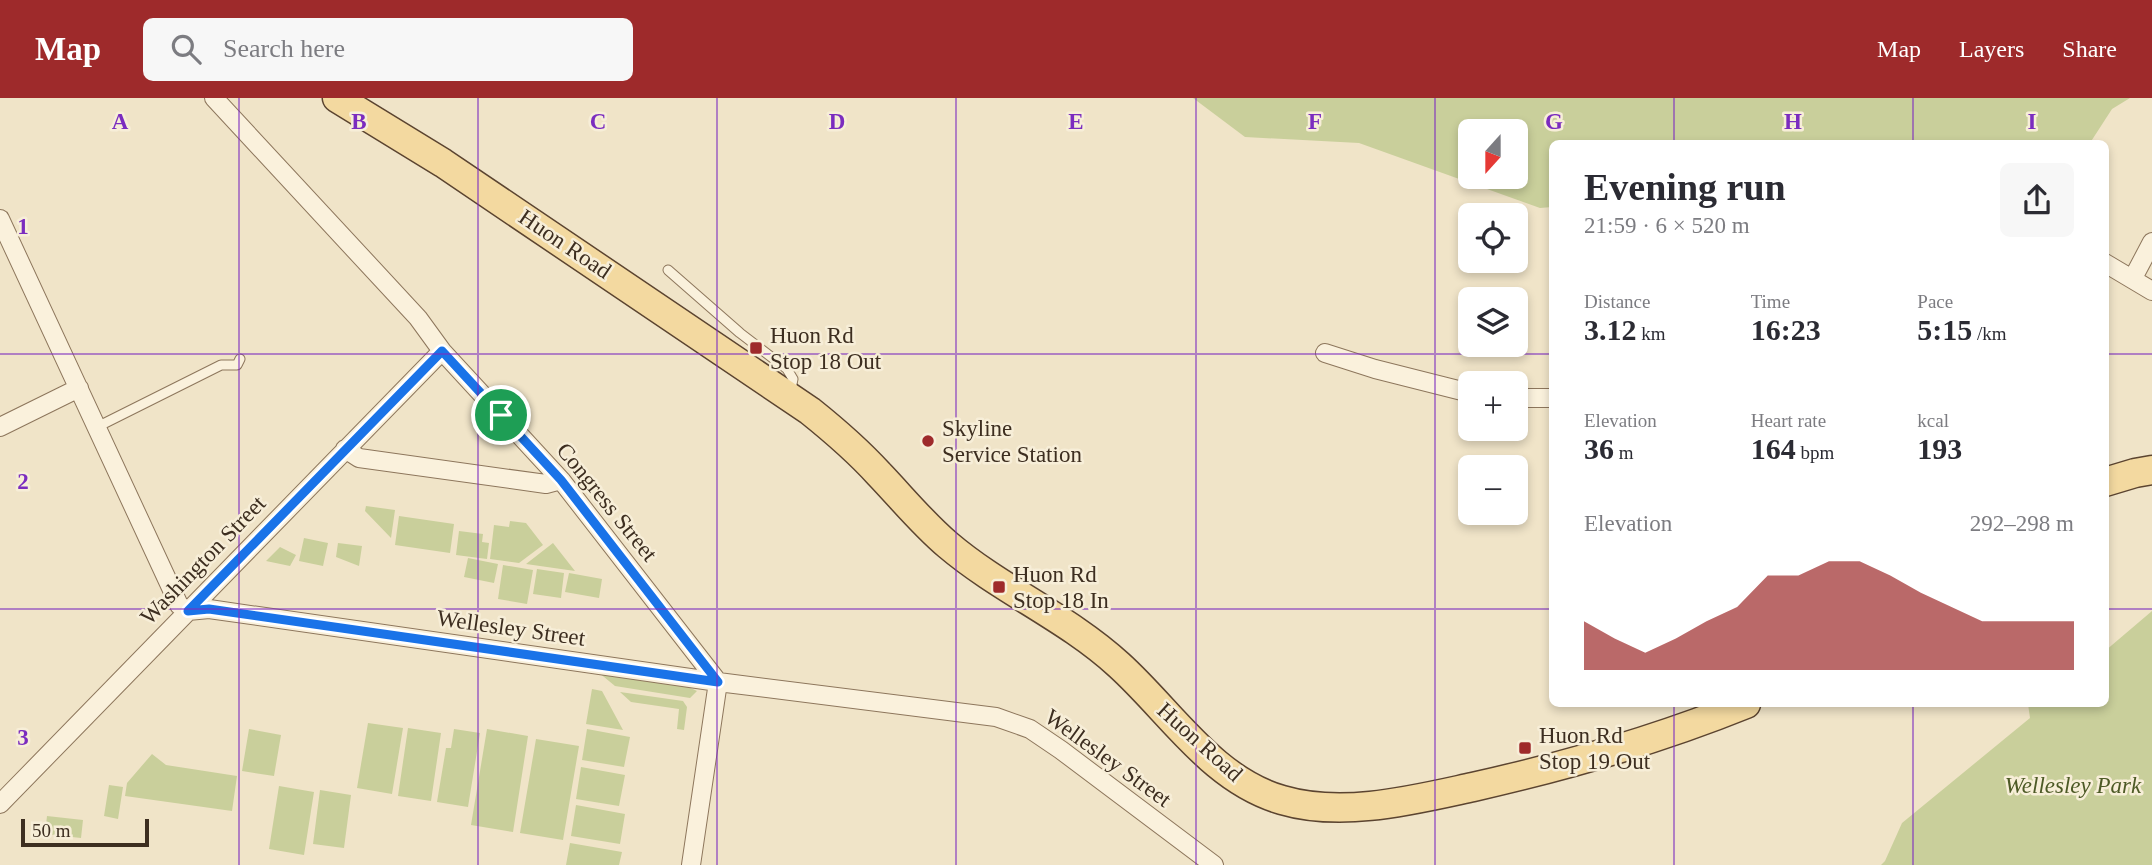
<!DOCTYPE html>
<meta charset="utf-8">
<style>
:root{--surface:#fff;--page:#f7f7f7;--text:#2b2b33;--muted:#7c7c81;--accent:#9e2a2b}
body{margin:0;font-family:Georgia,serif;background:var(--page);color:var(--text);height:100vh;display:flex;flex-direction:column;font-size:26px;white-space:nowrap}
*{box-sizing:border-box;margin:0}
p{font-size:23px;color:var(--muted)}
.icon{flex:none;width:38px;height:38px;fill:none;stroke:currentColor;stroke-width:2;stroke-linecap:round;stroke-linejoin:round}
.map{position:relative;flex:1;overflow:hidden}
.drawer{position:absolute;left:1549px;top:42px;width:560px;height:567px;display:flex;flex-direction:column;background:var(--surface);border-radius:10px;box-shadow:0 4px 10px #0003}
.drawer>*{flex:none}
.needle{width:46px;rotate:201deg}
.fabs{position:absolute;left:1458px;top:21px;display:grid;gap:14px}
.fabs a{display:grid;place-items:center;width:70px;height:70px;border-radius:10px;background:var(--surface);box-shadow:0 4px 10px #0003;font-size:35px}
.scale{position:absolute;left:21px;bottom:18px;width:128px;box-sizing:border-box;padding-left:7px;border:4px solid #3d2e20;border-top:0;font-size:19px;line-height:24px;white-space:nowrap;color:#3d2e20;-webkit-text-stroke:5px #f7eed8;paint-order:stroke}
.pin{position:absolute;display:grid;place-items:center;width:60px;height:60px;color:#fff;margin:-30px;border:4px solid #fff;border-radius:50%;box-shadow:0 2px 7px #0007}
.round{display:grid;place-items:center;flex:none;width:74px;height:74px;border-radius:10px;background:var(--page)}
.summary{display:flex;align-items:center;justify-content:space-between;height:119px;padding:0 35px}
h1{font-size:38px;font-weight:800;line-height:52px}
.figures{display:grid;grid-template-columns:repeat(3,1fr);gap:10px;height:119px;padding:7px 35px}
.figures div{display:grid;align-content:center}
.figures b{font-size:30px;font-weight:800}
.figures small{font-size:19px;font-weight:400}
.figures p{font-size:19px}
.chart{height:196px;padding:14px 35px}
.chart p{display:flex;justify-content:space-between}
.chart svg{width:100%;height:126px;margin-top:7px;fill:var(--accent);opacity:.7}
header{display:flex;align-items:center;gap:42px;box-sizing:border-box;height:98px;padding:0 35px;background:var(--accent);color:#fff}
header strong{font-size:33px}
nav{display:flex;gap:38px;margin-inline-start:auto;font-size:24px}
.search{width:490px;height:63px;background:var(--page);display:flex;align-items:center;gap:18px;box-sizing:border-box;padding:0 24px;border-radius:10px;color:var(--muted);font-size:26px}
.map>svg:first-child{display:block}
.green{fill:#c9cf9b;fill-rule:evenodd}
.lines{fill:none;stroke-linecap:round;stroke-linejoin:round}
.service-casing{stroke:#8d765c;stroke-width:11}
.minor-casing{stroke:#8d765c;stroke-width:20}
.primary-casing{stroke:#5b4430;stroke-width:31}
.service{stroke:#faf1dc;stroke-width:9}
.minor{stroke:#faf1dc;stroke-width:18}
.primary{stroke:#f3d9a0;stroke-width:28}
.route-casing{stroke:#fff;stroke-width:14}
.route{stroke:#1a73e8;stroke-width:9}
.grid{fill:none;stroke:#7b2cbf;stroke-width:2;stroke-opacity:0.55}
.poi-dot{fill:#9e2a2b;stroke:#f7eed8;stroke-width:2.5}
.labels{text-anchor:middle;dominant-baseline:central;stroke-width:5;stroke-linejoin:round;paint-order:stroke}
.street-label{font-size:23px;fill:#3d2e20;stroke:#f7eed8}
.poi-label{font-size:23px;fill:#3d2e20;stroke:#f7eed8;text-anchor:start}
.park-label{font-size:23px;font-style:italic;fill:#4d5a26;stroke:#f7eed8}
.grid-label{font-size:23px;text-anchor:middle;font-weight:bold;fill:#7b2cbf;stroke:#f7eed8;stroke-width:5;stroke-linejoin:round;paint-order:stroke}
</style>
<header>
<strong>Map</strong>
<div class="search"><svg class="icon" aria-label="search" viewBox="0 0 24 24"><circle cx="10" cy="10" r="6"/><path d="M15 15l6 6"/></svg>Search here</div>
<nav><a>Map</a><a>Layers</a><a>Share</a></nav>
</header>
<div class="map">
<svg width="2152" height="767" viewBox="0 0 2152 767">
<rect width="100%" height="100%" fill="#f0e4c8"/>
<path class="green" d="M1193,0H2130L2112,11L2090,45L1552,46V109L1540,110L1359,45L1245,39ZM1470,33H1516V79H1470Z
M366,408L395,412L391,440L365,413Z
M399,418L454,426L450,455L395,447Z
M510,423L526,425L543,447L519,465L490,461L494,427L509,429Z
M459,433L483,436L482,444L489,445L487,461L456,457Z
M304,440L328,445L323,468L299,463Z
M338,445L362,448L359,468L336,459Z
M553,445L575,473L526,466Z
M280,449L296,457L290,468L266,463Z
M468,460L498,466L494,485L464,479Z
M503,467L533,472L527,506L498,501Z
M537,471L564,475L561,500L533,496Z
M569,475L602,481L599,500L565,494Z
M2152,513V767H1881L1885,763L1902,725L2030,620L2028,606H2105V553Z
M598,574L682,586L697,593L690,600L615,588Z
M592,591L602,593L623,632L586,626Z
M620,594L683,603L687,609L684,632L677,631L679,611L631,604Z
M368,625L403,630L392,696L357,690Z
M408,630L441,635L431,703L398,698Z
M249,631L281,637L274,678L242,673Z
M454,631L480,635L468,709L437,704L446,650H451Z
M487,631L528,638L513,734L471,727Z
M587,631L630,639L624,669L582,662Z
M536,641L579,648L563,742L520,735Z
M152,656L166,667L237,678L232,713L125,698L127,685Z
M581,669L625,677L619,708L576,701Z
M109,687L123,689L118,721L104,718Z
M279,688L314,694L304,757L269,751Z
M320,692L351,697L344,750L313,746Z
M576,707L625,716L620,746L571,738Z
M47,718L83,722L81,740L45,736Z
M570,745L622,754L619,767H566Z"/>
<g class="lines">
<defs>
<path id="service" d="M668,172L740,235L787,271L793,281L790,296
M97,329L221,267H237L240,261"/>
<path id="minor" d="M214,0L418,220L442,253L561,382L718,584L691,767
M0,121L179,507L188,513L209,511L718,584L996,619L1030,631L1061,652L1214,767
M2105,165L2152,193
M2133,180L2152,144
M1325,255L1375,271L1470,295
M1516,300H1552
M0,329L79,290
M345,351L359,360L546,386L561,382
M0,706L442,253"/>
<path id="primary" d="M337,0L443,65L810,313C835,333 858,353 879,376C902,400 923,426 948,447C1001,492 1068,520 1119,567C1171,614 1212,682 1282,702C1343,720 1413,702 1473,689C1566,668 1657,642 1746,606
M2105,384L2135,375L2152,372"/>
</defs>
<use href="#service" class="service-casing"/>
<use href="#minor" class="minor-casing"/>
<use href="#primary" class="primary-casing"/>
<use href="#service" class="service"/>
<use href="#minor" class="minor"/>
<use href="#primary" class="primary"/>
</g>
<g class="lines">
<defs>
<path id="route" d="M442,253L561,382L718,584L209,511L188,513Z"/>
</defs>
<use href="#route" class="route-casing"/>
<use href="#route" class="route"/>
</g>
<path class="grid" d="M239,0V767M478,0V767M717,0V767M956,0V767M1196,0V767M1435,0V767M1674,0V46M1913,0V46M0,256H1552M2105,256H2152M0,511H1552M2105,511H2152M1674,606V767M1913,606V767"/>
<g class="poi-dot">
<rect x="749" y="243" width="14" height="14" rx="3.5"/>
<circle cx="928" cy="343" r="7"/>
<rect x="992" y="482" width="14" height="14" rx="3.5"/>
<rect x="1518" y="643" width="14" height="14" rx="3.5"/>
</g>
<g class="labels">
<g class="street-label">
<text transform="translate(565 146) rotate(34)">Huon Road</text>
<text transform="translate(607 404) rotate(51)">Congress Street</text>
<text transform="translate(203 462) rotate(-46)">Washington Street</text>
<text transform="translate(511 530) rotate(8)">Wellesley Street</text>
<text transform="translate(1200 644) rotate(42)">Huon Road</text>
<text transform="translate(1108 660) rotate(36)">Wellesley Street</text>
</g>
<g class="poi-label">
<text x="770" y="237">Huon Rd<tspan x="770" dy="26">Stop 18 Out</tspan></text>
<text x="942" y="330">Skyline<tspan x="942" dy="26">Service Station</tspan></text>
<text x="1013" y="476">Huon Rd<tspan x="1013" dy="26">Stop 18 In</tspan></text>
<text x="1539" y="637">Huon Rd<tspan x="1539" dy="26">Stop 19 Out</tspan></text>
</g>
<g class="park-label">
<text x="2073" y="687">Wellesley Park</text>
</g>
</g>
<g class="grid-label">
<text x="120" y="31">A</text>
<text x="359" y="31">B</text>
<text x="598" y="31">C</text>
<text x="837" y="31">D</text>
<text x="1076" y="31">E</text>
<text x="1315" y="31">F</text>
<text x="1554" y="31">G</text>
<text x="1793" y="31">H</text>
<text x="2032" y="31">I</text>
<text x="23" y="136">1</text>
<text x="23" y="391">2</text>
<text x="23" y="647">3</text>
</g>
</svg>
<div class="fabs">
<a><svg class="needle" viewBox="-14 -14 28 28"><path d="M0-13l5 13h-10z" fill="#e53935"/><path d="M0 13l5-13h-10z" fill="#7c7c81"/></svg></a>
<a><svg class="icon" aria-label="locate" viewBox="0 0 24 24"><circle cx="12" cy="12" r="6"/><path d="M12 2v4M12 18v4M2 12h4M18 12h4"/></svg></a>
<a><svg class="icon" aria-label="layers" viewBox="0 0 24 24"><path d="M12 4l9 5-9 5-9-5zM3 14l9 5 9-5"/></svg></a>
<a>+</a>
<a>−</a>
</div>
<div class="scale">50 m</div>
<div class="pin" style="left:501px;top:317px;background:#1e9e55"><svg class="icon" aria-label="arrive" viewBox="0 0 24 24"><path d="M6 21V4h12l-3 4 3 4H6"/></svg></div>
<section class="drawer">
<div class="summary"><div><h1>Evening run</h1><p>21:59 · 6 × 520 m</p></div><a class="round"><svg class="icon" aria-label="share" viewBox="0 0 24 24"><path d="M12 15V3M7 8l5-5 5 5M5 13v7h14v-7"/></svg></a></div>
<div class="figures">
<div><p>Distance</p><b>3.12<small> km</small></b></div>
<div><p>Time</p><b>16:23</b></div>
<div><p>Pace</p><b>5:15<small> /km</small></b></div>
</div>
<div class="figures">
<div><p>Elevation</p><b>36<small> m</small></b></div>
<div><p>Heart rate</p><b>164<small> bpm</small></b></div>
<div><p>kcal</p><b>193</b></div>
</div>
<div class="chart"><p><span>Elevation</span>292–298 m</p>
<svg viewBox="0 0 160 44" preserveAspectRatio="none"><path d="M0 44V27L10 33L20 38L30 33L40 27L50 22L60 11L70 11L80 6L90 6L100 11L110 17L120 22L130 27L140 27L150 27L160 27V44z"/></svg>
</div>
</section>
</div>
